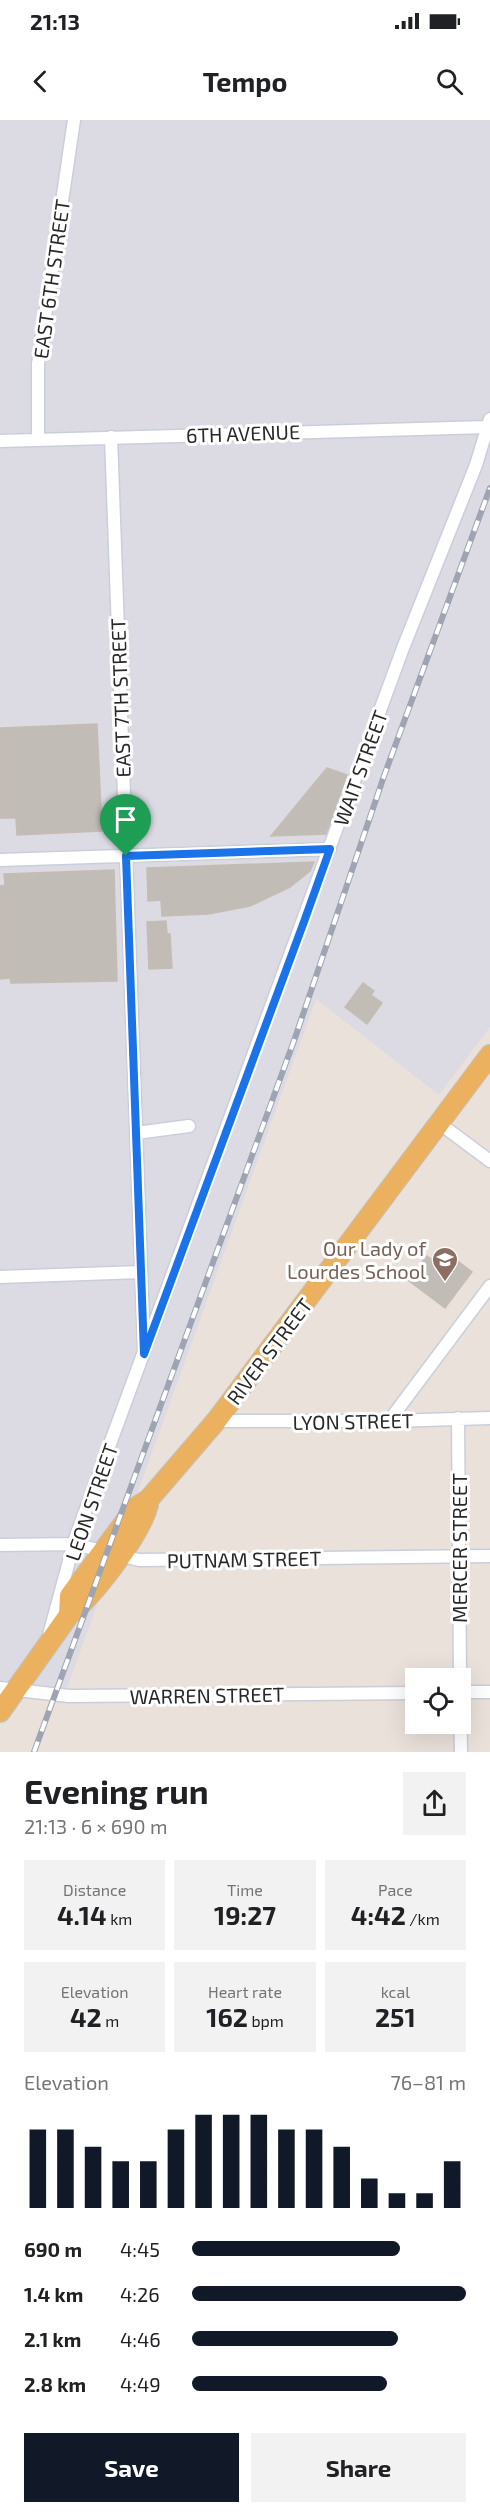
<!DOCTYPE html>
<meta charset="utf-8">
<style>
:root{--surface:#fff;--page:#f2f2f2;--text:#202124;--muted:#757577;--accent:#111827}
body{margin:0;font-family:"Exo 2",sans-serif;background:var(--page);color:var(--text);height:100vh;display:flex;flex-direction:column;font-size:22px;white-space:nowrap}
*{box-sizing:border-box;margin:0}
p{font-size:20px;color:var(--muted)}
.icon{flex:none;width:33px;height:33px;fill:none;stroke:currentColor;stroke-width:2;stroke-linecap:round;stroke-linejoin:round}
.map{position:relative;height:1632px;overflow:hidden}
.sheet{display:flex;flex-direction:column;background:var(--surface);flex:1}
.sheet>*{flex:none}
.controls{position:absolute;left:405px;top:1548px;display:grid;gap:12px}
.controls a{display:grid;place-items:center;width:66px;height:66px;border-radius:0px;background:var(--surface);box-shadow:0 6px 24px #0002;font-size:30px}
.pin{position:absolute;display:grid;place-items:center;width:51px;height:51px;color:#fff;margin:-62px -26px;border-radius:50% 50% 50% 0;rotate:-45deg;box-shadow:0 0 6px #0007}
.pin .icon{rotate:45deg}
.round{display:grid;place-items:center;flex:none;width:63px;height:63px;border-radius:0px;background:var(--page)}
.overview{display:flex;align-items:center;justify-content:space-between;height:102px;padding:0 24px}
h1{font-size:33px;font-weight:700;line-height:45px}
.metrics{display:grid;grid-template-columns:repeat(3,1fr);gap:9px;height:102px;padding:6px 24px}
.metrics div{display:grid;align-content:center;border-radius:0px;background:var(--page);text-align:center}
.metrics b{font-size:26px;font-weight:700}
.metrics small{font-size:16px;font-weight:400}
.metrics p{font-size:16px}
.chart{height:168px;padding:12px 24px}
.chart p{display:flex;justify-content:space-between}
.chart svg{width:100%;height:108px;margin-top:6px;stroke:var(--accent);stroke-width:6}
.button{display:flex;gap:12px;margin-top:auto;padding:12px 24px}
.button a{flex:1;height:69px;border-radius:0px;background:var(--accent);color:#fff;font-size:24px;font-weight:700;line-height:69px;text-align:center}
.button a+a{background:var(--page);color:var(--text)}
ul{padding:0 24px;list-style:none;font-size:20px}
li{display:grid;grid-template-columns:96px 72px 1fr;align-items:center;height:45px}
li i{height:15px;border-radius:8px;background:var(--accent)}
.status{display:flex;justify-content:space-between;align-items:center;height:42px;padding:0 30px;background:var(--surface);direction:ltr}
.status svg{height:16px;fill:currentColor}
header{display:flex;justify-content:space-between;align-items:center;height:78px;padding:0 24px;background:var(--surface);font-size:27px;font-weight:700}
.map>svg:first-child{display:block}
.industrial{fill:#dcdbe3}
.building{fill:#c2bcb6;stroke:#c5bcb4;stroke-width:1.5}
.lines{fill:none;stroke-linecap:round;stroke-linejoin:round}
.street-casing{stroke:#c9cfda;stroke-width:15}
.primary-casing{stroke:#c3c3c3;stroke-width:22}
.street{stroke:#fff;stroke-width:12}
.primary{stroke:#ebb15f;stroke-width:20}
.rail-casing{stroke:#9ea4b2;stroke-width:6}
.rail{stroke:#fff;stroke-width:4;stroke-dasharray:11;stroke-linecap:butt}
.route-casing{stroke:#fff;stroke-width:12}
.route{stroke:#1a73e8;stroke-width:8}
.labels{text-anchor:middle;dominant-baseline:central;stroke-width:6;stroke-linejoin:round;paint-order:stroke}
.street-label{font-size:20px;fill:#282828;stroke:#fff}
.education-label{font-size:20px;fill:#785e54;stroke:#fff;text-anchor:end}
</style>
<div class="status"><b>21:13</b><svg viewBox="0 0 49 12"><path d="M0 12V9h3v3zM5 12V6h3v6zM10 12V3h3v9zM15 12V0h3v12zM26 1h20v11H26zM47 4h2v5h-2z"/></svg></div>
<header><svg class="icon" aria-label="back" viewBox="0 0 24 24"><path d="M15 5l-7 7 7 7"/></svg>Tempo<svg class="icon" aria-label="search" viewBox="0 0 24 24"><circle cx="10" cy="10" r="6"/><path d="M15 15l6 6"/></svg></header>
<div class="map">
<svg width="490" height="1632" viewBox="0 0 490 1632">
<rect width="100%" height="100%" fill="#eae1db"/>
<path class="industrial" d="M0,0H490V907L439,975L316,879L67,1568L0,1570Z"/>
<path class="building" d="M97,604L102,711L17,715L16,698H0V608Z
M327,648L347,655L326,714L271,716Z
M314,742L310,751L290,767L250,786L208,794L162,796L161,780L148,781L147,748Z
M114,750L117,861L11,863L10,858L0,859V766L5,765L4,754Z
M166,801L167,814H170L172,848L149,849L147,802Z
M363,863L374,871L371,875L382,883L367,904L345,887Z
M446,1132L472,1152L445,1188L408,1160L427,1136L437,1143Z"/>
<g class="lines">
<defs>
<path id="street" d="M111,317L144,1227
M38,319V244L74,0
M0,321L487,307
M0,740L330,729
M439,1003L490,1041
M136,1013L189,1006
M0,1157L141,1152
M458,1298L460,1558
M216,1301H389L490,1298
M389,1301L490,1166
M0,1425L74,1424L139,1440L490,1436
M49,1515L75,1419L403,528L476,345L490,299
M0,1568L69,1576L416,1573
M460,1572H490
M460,1577L461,1632"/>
<path id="primary" d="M69,1495L70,1476L135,1388L149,1379L216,1301L490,935
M0,1592L69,1495C93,1476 140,1416 148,1385"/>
</defs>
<use href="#street" class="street-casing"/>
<use href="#primary" class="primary-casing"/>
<use href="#street" class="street"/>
<use href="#primary" class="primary"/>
<defs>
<path id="rail" d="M34,1632L295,918L384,656L490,368"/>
</defs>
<use href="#rail" class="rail-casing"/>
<use href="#rail" class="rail"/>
</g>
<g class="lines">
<defs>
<path id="route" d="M330,729L305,799L144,1234L126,736Z"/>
</defs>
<use href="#route" class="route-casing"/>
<use href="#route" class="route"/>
</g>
<defs>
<symbol id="school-pin" viewBox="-11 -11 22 30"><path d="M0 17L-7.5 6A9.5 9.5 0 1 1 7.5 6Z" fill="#8d6e63" stroke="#fff"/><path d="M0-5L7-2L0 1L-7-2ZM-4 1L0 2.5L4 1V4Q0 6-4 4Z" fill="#fff"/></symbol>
</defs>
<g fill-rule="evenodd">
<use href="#school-pin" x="430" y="1125" width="30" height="40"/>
</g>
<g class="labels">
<g class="street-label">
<text transform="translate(51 159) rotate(-82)">EAST 6TH STREET</text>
<text transform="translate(243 313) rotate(-2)">6TH AVENUE</text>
<text transform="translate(120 578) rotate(-92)">EAST 7TH STREET</text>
<text transform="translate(360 648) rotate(-70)">WAIT STREET</text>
<text transform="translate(269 1231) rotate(-53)">RIVER STREET</text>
<text transform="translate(353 1301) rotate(-1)">LYON STREET</text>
<text transform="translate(91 1382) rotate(-71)">LEON STREET</text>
<text transform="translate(459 1428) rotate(-90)">MERCER STREET</text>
<text transform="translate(244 1439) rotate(-1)">PUTNAM STREET</text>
<text transform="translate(207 1575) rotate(-1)">WARREN STREET</text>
</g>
<g class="education-label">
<text x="426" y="1128">Our Lady of<tspan x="426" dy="23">Lourdes School</tspan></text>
</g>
</g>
</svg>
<div class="controls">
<a><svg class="icon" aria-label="locate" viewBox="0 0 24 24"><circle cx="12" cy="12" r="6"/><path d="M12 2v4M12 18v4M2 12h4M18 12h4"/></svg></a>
</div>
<div class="pin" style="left:126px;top:736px;background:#1e9e55"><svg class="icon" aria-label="arrive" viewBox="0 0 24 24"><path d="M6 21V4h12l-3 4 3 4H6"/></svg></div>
</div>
<section class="sheet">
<div class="overview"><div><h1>Evening run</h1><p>21:13 · 6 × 690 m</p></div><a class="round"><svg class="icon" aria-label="share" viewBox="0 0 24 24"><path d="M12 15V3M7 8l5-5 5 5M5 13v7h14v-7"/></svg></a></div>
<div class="metrics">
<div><p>Distance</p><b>4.14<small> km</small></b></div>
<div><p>Time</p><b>19:27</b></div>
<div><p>Pace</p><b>4:42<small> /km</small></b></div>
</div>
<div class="metrics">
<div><p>Elevation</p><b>42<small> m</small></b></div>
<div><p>Heart rate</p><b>162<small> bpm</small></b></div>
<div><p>kcal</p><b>251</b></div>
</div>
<div class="chart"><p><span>Elevation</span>76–81 m</p>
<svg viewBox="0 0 160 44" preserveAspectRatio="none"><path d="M5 44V12M15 44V12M25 44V19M35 44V25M45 44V25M55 44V12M65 44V6M75 44V6M85 44V6M95 44V12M105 44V12M115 44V19M125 44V32M135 44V38M145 44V38M155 44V25"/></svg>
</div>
<ul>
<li><b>690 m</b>4:45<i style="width:76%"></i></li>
<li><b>1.4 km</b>4:26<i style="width:100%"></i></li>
<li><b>2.1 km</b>4:46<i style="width:75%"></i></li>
<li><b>2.8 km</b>4:49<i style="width:71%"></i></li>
</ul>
<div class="button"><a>Save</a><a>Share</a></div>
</section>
